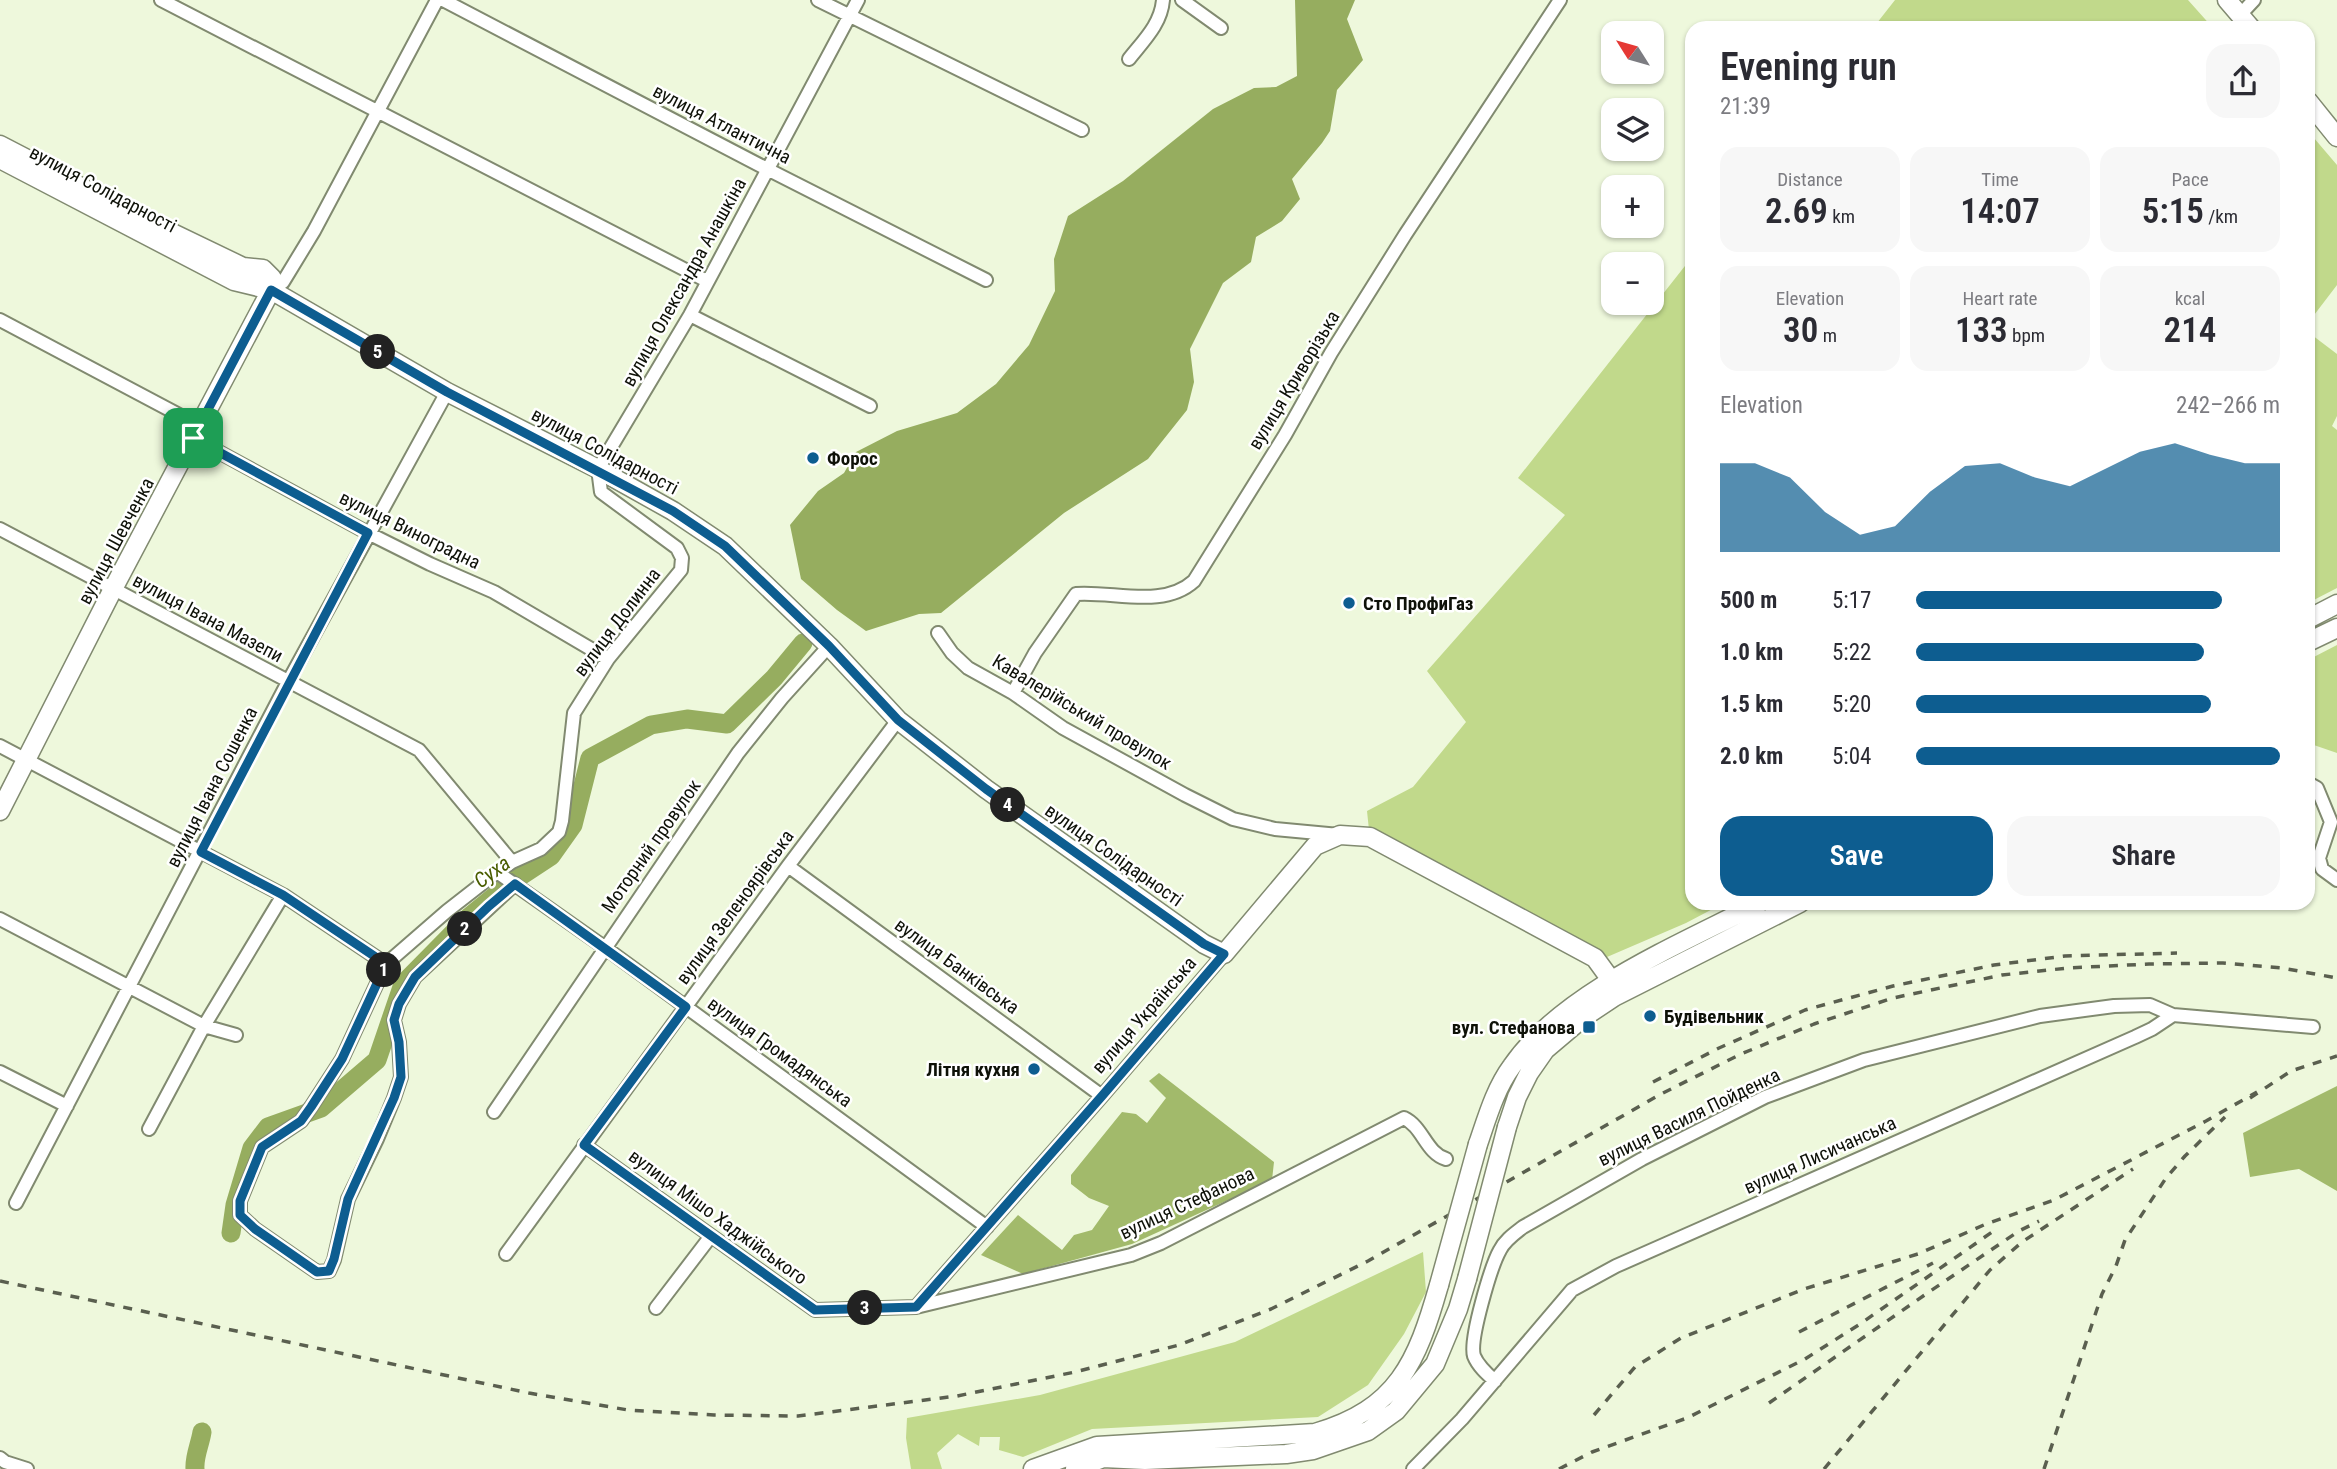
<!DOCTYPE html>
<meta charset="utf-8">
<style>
:root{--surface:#fff;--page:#f7f7f7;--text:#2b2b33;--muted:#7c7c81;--accent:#0d5d90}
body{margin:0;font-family:"Roboto Condensed",sans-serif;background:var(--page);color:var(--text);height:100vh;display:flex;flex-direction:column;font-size:26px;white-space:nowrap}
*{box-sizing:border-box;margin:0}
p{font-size:23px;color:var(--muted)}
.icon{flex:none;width:38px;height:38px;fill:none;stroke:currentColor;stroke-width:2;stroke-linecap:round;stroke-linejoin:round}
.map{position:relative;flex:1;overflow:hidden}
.sheet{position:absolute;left:1685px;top:21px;width:630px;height:889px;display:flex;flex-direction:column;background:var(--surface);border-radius:21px;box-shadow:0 2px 5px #0004}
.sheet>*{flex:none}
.needle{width:46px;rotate:307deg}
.controls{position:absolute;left:1601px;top:21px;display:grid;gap:14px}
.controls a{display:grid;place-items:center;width:63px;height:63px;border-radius:14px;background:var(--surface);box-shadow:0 2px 5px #0004;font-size:35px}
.pin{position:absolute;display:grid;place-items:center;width:60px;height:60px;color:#fff;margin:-30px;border-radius:14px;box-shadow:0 4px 10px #0006}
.km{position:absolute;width:35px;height:35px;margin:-18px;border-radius:50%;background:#222;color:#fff;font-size:19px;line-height:35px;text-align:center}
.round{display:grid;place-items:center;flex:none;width:74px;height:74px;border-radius:21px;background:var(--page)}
.summary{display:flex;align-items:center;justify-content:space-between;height:119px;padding:0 35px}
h1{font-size:38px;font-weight:600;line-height:52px}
.figures{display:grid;grid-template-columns:repeat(3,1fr);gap:10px;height:119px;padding:7px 35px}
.figures div{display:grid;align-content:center;border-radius:18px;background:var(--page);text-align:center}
.figures b{font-size:35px;font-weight:600}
.figures small{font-size:19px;font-weight:400}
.figures p{font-size:19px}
.chart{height:196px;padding:14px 35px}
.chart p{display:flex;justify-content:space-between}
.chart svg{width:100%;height:126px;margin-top:7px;fill:var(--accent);opacity:.7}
.button{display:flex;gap:14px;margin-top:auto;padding:14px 35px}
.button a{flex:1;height:80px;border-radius:21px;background:var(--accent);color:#fff;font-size:28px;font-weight:600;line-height:80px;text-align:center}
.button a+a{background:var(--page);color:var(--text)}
ul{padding:0 35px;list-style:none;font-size:23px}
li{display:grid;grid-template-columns:112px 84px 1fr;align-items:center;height:52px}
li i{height:18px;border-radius:9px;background:var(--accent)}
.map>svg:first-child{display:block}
.green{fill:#c1d98b}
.forest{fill:#a2ba6b}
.water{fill:#96ad5f}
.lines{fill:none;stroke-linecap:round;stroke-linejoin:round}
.river{stroke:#96ad5f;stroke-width:19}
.street-casing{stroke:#818a70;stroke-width:16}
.secondary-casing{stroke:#818a70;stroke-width:21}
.street{stroke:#fff;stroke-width:12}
.secondary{stroke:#fff;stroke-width:18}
.rail{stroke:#5a5f4f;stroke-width:3.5;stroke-dasharray:9 9;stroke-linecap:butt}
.secondary-bridge-casing{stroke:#818a70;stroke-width:21;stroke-linecap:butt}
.secondary-bridge{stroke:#fff;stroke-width:18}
.route-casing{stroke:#fff;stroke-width:14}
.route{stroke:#0d5d90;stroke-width:9}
.poi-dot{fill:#0d5d90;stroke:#fff;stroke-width:2.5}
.labels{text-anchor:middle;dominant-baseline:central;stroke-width:5;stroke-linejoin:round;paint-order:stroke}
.street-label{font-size:19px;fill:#0e1108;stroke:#fff}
.poi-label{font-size:19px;font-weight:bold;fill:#0e1108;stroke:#fff;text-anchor:start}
.water-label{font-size:21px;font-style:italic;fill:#4a5d00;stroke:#fff}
</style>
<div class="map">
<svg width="2337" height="1469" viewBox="0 0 2337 1469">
<rect width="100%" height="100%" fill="#eef8dc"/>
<path class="green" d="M1895,0H2188L2213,28H1873Z
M2308,131L2337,165V285L2308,323Z
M1692,257V903H1724L1686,923L1607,957L1369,830L1367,811L1413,787L1466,722L1427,671L1565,515L1518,478Z
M2308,332L2337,354V416L2332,426L2337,430V588L2308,603Z
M2337,645V753L2308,743V660Z
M1423,1252L1426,1292L1404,1334L1368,1385L1318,1417L1092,1429L1023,1457L999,1450L1000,1437H980L979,1446L958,1434L937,1453L942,1469H911L906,1438L907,1418L1040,1395L1235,1342Z"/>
<path class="forest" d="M1159,1073L1274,1162L1272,1180L1132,1244L1023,1274L981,1255L1018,1215L1062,1250L1074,1235L1092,1230L1109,1206L1089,1198L1071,1184V1175L1122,1112L1136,1114L1147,1123L1166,1098L1149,1081Z
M2337,1086V1191L2299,1169L2250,1177L2243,1133Z"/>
<path class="water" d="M1295,0H1355L1347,19L1363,60L1337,90L1330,131L1322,143L1292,179L1300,199L1282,221L1256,237L1251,262L1223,283L1190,349L1194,382L1187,410L1148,459L1064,513L941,613L919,614L866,631L837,610L801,579L790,525L818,491L844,473L856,452L897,431L957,413L996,384L1029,345L1055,291L1054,259L1068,216L1123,181L1213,109L1254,88L1276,87L1297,76Z"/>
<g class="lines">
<path class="river" d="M231,1233L235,1205L252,1148L268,1127L321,1108L377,1060L403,984L470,916L513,881L551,856L573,825L590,758L651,725L687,719L727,724L774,678L803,643
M195,1469C194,1456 200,1445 202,1432"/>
<defs>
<path id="street" d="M161,0L707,281
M443,0L769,170L986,280
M818,0L1082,130
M1182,0L1221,28
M2240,15L2254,0
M1129,59C1144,40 1161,24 1163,0
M271,290L283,282L314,231L437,0
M690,315L870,406
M0,320L200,426
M193,438L368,533L430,564L494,592L608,659
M0,529L419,750L512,862
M938,633L952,653L968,668L1013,693L1063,728L1185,795L1233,819L1275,829L1339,835
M1013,693L1035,653L1076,594C1114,591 1163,609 1194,581L1285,435L1331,353L1405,235L1560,0
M0,746L283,895L386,964
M2308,783L2317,788L2331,822L2319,858L2322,869L2337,880
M788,866L1102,1096
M497,872L604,947L987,1227
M515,884L415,977L399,1004L394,1020L399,1042L401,1077L394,1098L377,1139L348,1199L334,1260L329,1271L317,1272L255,1229L240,1215V1201L262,1147L301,1121L311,1107L342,1059L386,964L447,911L497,872L512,862L541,849L559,832L562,821L574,713L608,659L681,570L682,558L677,548L601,492L598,469L690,315L858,0
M0,919L204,1026L236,1035
M0,1072L67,1106
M494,1112L738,753L782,698L829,646
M149,1129L204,1026L283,895
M584,1145L815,1310L916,1307L1131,1255L1161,1243L1404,1118C1423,1127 1426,1153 1446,1159
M16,1203L288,682L447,392
M506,1254L788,866L898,720
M916,1307L1102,1096L1224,954
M656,1308L711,1236
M1495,1381C1487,1374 1478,1366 1474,1356C1469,1340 1491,1266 1500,1250C1505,1240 1514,1234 1523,1227L1642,1159L1765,1097L1864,1060L2040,1016L2114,1006L2150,1005L2173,1015
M0,1458L5,1462L27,1469
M1413,1469L1462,1419L1572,1290L1616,1266L2135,1037L2152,1029L2173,1015L2313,1027"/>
<path id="secondary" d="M2227,0L2251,28
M2308,101L2337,137
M0,145L133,214L243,267L263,269L272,278L271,290L113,589L0,811
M0,159L234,281L271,290L447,392L598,469L673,511L725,546L829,646L898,720L986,789L1204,944L1224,954L1315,846L1340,835L1370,837L1595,958L1611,980L1614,997
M2308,619L2337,604
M2308,642L2337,628
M1507,1127L1517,1097L1529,1073L1545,1050L1584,1017L1614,997L1800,903
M1478,1144C1487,1118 1495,1089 1512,1066C1563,992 1681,944 1760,903
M1033,1469L1097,1446L1315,1433C1398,1409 1417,1362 1439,1285
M1075,1469L1103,1458L1145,1460L1286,1454L1313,1450L1368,1431L1396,1411L1435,1364L1458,1309L1467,1279"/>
</defs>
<use href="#street" class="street-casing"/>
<use href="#secondary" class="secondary-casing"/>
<use href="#street" class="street"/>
<use href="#secondary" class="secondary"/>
<path class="rail" d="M1653,1082L1719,1048L1805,1010L1893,986L1994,965L2065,956L2177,953
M2250,1098L2291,1071L2337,1056
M0,1281L529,1393L628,1410L714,1415L798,1416L957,1396L1075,1372L1179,1345L1271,1309L1368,1261L1661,1094L1741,1054L1814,1024L1893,998L2002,975L2068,968L2149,964L2223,963L2282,968L2337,978
M1799,1332L1933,1263
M1769,1403L1926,1294L2019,1231L2039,1221
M1594,1415L1635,1367L1681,1338L1804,1289L1918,1254L1986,1224L2054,1200L2206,1121L2257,1092
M1559,1469L1592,1452L1687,1418L1805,1359L1860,1324L1995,1230
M1824,1469L1990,1270L2022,1242L2133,1169
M2044,1469L2102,1294L2116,1266L2125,1240L2166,1178L2185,1156L2225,1117"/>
<defs>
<path id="secondary-bridge" d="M1467,1279L1507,1127
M1439,1285L1478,1144"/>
</defs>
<use href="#secondary-bridge" class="secondary-bridge-casing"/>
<use href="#secondary-bridge" class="secondary-bridge"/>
</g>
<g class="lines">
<defs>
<path id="route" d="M271,290L447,392L673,511L725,546L829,646L898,720L986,789L1204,944L1224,954L1102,1096L916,1307L815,1310L584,1145L686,1007L515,884L489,906L415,977L399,1004L394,1020L399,1042L401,1077L394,1098L348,1199L334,1259L329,1271L317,1272L255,1229L240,1215V1201L262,1147L301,1121L311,1107L342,1059L386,964L283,895L201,852L368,533L193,438Z"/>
</defs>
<use href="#route" class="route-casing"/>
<use href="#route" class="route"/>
</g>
<g class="poi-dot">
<circle cx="813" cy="458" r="7"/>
<circle cx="1349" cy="603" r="7"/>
<circle cx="1650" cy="1016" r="7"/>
<rect x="1582" y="1020" width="14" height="14" rx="3.5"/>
<circle cx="1034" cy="1069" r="7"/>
</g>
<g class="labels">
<g class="street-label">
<text transform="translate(722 124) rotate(27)">вулиця Атлантична</text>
<text transform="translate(103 189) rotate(28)">вулиця Солідарності</text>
<text transform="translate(684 282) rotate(-61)">вулиця Олександра Анашкіна</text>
<text transform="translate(1294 380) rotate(-59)">вулиця Криворізька</text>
<text transform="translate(605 451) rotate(28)">вулиця Солідарності</text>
<text transform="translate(410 530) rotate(26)">вулиця Виноградна</text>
<text transform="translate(116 541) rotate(-62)">вулиця Шевченка</text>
<text transform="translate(208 618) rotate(28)">вулиця Івана Мазепи</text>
<text transform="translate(617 622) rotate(-53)">вулиця Долинна</text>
<text transform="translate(1082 712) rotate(31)">Кавалерійський провулок</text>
<text transform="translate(212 787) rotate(-63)">вулиця Івана Сошенка</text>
<text transform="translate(651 846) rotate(-55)">Моторний провулок</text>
<text transform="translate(1114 855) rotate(35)">вулиця Солідарності</text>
<text transform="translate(735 907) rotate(-54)">вулиця Зеленоярівська</text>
<text transform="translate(957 966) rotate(36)">вулиця Банківська</text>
<text transform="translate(1144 1015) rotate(-49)">вулиця Українська</text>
<text transform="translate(780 1052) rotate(36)">вулиця Громадянська</text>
<text transform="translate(1689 1117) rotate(-26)">вулиця Василя Пойденка</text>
<text transform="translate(1820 1155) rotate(-24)">вулиця Лисичанська</text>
<text transform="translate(1187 1203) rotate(-25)">вулиця Стефанова</text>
<text transform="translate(718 1217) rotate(36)">вулиця Мішо Хаджійського</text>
</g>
<g class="poi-label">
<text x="827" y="458">Форос</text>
<text x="1363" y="603">Сто ПрофиГаз</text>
<text x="1664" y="1016">Будівельник</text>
<text x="1575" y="1027" text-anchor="end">вул. Стефанова</text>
<text x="1020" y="1069" text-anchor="end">Літня кухня</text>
</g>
<g class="water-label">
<text transform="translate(492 872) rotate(-36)">Суха</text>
</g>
</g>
</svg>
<div class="controls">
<a><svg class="needle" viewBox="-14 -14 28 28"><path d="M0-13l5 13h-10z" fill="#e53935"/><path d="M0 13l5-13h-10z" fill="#7c7c81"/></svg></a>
<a><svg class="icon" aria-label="layers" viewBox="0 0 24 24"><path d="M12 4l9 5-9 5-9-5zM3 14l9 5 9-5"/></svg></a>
<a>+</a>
<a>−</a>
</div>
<div class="pin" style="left:193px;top:438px;background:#1e9e55"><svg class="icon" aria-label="arrive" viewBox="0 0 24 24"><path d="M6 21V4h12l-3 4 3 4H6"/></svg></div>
<b class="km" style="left:384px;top:970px">1</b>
<b class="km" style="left:465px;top:929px">2</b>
<b class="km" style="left:865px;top:1308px">3</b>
<b class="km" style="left:1008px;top:805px">4</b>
<b class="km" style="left:378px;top:352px">5</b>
<section class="sheet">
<div class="summary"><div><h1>Evening run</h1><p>21:39</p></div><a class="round"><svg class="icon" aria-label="share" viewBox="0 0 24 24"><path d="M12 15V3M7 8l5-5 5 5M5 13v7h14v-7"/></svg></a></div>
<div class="figures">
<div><p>Distance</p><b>2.69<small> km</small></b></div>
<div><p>Time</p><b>14:07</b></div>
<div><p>Pace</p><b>5:15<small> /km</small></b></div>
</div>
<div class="figures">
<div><p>Elevation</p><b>30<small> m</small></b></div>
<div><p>Heart rate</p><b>133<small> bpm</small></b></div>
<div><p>kcal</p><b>214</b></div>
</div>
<div class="chart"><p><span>Elevation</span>242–266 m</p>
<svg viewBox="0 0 160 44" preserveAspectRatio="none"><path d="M0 44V13L10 13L20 18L30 30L40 38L50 35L60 23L70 14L80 13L90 18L100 21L110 15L120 9L130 6L140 10L150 13L160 13V44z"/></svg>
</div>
<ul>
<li><b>500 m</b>5:17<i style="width:84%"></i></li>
<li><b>1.0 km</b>5:22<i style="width:79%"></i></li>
<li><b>1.5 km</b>5:20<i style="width:81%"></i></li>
<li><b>2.0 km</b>5:04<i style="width:100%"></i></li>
</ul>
<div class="button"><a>Save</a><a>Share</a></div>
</section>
</div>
